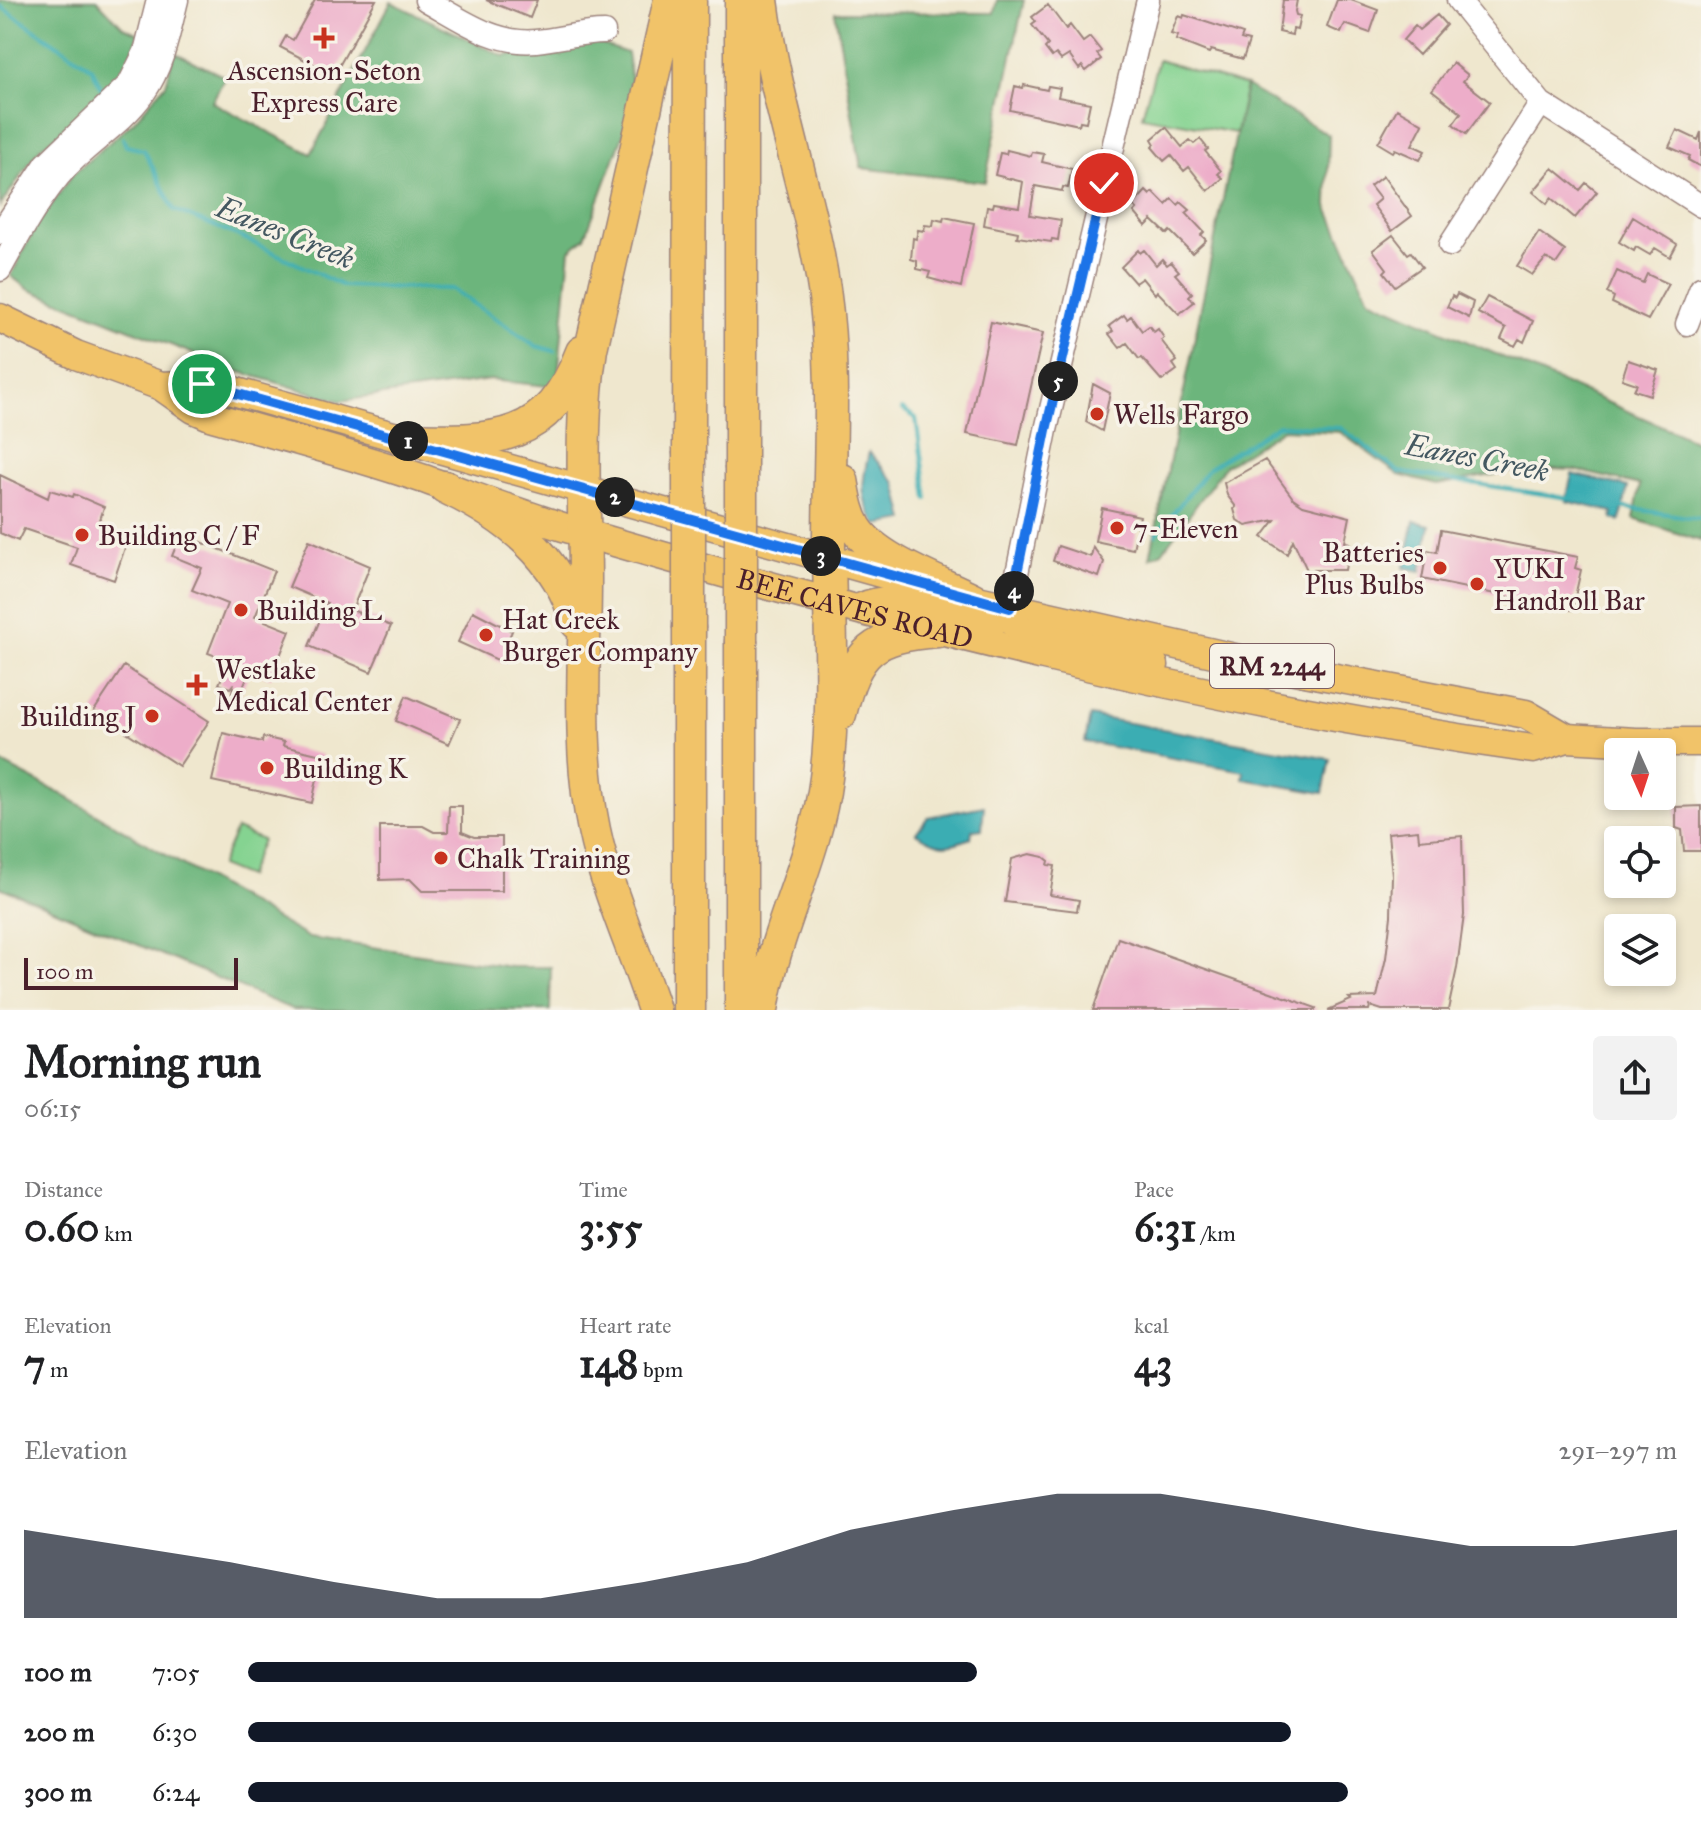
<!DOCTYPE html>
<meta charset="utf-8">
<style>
:root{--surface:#fff;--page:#f2f2f2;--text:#202124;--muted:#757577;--accent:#111827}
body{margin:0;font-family:"IM FELL Great Primer",serif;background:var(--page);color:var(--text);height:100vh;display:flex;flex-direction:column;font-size:30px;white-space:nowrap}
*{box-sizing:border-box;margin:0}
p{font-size:26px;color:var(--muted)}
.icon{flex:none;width:44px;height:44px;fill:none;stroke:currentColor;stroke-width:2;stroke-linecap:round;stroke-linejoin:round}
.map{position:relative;height:1010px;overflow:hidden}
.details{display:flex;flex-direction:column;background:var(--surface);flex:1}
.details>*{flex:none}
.needle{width:52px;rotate:177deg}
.buttons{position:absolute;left:1604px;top:738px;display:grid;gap:16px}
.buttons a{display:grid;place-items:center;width:72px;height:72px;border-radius:8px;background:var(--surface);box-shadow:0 4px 12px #0003;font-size:40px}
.scale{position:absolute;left:24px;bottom:20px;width:214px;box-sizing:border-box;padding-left:8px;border:4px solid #4a1f2b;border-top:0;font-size:22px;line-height:28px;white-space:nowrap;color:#4a1f2b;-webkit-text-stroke:6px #f7f3e8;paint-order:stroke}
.pin{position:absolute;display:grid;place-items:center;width:68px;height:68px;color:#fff;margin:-34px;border:4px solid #fff;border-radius:50%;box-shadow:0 2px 8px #0007}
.km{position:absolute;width:40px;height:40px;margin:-20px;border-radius:50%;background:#222;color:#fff;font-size:22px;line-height:40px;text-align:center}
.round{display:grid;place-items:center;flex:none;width:84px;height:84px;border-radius:8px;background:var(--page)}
.summary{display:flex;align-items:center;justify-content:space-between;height:136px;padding:0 24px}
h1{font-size:44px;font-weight:700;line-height:60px}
.figures{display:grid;grid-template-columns:repeat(3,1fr);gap:12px;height:136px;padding:8px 24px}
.figures div{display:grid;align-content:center}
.figures b{font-size:40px;font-weight:700}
.figures small{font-size:22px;font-weight:400}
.figures p{font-size:22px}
.chart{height:224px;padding:16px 24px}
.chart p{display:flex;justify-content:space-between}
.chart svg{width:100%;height:144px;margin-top:8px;fill:var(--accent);opacity:.7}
ul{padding:0 24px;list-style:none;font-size:26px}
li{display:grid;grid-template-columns:128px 96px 1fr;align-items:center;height:60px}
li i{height:20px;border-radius:10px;background:var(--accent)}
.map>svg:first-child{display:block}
.green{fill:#85d391;stroke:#68795e;stroke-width:2}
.forest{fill:#6cb57b;stroke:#5b6a53;stroke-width:2}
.water{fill:#3badb3;stroke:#42666f;stroke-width:2}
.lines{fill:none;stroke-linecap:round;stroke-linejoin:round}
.stream{stroke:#3badb3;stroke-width:4}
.building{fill:#edadc9}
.minor-casing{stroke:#9c837c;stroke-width:25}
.major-casing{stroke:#9c837c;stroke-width:31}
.highway-casing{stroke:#9c837c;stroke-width:35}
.minor{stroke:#fff;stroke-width:22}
.major{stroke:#f1c369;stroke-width:28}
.highway{stroke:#f1c369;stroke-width:32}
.highway-bridge-casing{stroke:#9c837c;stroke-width:35;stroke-linecap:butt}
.highway-bridge{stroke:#f1c369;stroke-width:32}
.route-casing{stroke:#fff;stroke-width:16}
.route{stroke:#1a73e8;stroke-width:10}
.poi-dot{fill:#c8321e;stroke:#f7f3e8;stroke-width:3}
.labels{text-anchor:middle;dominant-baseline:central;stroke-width:7;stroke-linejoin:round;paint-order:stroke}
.shield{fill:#f7f3e8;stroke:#7e5f64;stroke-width:2}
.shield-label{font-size:26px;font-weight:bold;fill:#4a1f2b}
.poi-label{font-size:28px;fill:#4a1f2b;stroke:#f7f3e8;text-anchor:start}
.street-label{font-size:28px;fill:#4a1f2b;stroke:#f7f3e8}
.water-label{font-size:30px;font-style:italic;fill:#445861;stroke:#f7f3e8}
</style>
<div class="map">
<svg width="1701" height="1010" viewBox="0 0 1701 1010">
<rect width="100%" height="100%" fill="#f7f3e8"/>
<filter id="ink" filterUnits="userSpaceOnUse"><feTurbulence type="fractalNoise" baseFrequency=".0125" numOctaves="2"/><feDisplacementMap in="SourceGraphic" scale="16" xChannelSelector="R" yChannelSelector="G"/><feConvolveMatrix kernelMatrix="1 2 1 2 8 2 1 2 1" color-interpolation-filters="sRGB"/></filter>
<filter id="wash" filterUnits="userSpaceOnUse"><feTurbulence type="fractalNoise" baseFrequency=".006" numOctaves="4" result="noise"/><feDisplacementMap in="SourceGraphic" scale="32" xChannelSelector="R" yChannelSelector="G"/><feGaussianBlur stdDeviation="1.8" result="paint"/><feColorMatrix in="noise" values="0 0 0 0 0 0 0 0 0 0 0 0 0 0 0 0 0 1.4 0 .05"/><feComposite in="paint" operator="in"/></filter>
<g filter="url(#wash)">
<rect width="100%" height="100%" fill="#efe7ce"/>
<path class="green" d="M1158,60L1246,86L1236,133L1142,116Z
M236,829L262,840L247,877L220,866Z"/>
<path class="forest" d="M0,0H97L123,27L139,34L129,64L98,106L41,147L0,206Z
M997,0H1024L985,182L861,168L835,12L994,13Z
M391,2L503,56L593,41L627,53L635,103L585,237L570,250L557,387L490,380L340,401L237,371L28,289L11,276L35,228L73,174L133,122L166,84L174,52L225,77L212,102L311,154Z
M1246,86L1329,135L1327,206L1369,299L1701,443V541L1634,519L1640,485L1575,470L1531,468L1437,485L1399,475L1340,432L1283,429L1225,466L1162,552L1150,558Z
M0,762L61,794L309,938L511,967H551L550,1010H294L0,887Z"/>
<path class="water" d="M869,452L896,483L905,520L877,525C858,498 862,482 869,452Z
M1572,474L1628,487L1620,521L1612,519L1613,512L1566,501Z
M1414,521L1430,525L1421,571L1404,568Z
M1090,716L1330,759L1323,793L1243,779L1244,771L1085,742Z
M984,806L982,829L972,830L971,838C944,848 941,848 916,833L928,817Z"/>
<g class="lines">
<path class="stream" d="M0,6L92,68L105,97
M123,138L126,146L144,150L174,210L239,236L343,286L452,289L536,346L554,351
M902,409L916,418L927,499
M1620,507L1701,519
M1156,535L1209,468L1278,425L1341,428L1399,472L1568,498"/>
</g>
<g id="blocks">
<path class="building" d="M315,0H376L334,75L280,47L286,36L293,40Z
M486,0H537L530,18Z
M1283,0H1297L1295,11L1296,15L1300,16L1297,30L1293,29L1292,35L1279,32Z
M1337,0H1351L1378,10L1370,33L1345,24L1341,33L1327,27Z
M1048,5L1066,29L1070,25L1083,42L1090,37L1101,51L1097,54L1101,59L1086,71L1082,66L1079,69L1069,55L1061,60L1056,54L1052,57L1045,48L1048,45L1032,25L1036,22L1032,17Z
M1184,15L1243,34L1241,39L1249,41L1243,59L1211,50L1209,53L1176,40L1178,36L1171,34L1178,16L1183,18Z
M1437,15L1446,25L1419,55L1403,40L1415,26L1419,30Z
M1453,63L1468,75L1463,81L1490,102L1466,134L1453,124L1461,113L1432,90Z
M1024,85L1047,90L1048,86L1060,88L1058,97L1090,103L1086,122L1080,121L1079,125L1010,110L1015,86L1023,88Z
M1397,109L1423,124L1412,145L1425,151L1420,160L1395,149L1393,152L1378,143Z
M1166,127L1182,147L1190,140L1194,144L1200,139L1208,149L1205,151L1221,171L1218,174L1223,178L1208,191L1189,167L1184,171L1171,155L1164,161L1152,147L1155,144L1152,139Z
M1677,130L1698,140L1701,132V167L1688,160L1690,156L1669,147Z
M1007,150L1031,156L1032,152L1044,154L1042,162L1072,169L1068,188L1063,187L1062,191L1035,186L1030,215L1061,220L1058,240L1052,239L1051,242L1017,237L1018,232L984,225L987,206L993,207L994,203L1019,207L1023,182L995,175L1000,153L1006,154Z
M1553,168L1580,190L1586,183L1597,192L1575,218L1551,198L1547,204L1533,192Z
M1383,176L1412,216L1392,231L1373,205L1380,199L1370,186Z
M1146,191L1150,195L1153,192L1166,205L1172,199L1178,205L1181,202L1190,210L1186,213L1204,232L1201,235L1206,240L1192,253L1170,231L1167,234L1152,220L1146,226L1134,212L1137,209L1133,205Z
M944,217L974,223L961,287L928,278L930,272L917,269V261L911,259L913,238L916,239L918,230L924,231L925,225L933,226L934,219L943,221Z
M1633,217L1677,244L1670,257L1655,248L1650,255L1636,247L1634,251L1619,242Z
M1539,232L1565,251L1556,264L1546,258L1532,275L1517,266Z
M1393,235L1408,254L1411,252L1422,267L1395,286L1384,272L1387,269L1373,250Z
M1138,250L1140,253L1144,250L1156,265L1162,259L1167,265L1171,262L1179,271L1175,274L1192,293L1189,296L1194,302L1179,314L1157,291L1155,294L1142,278L1135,283L1121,267Z
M1617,271L1643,283L1647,274L1668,284L1648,320L1612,303L1614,297L1607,293Z
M1457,294L1473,302L1469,318L1447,307L1452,296L1455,298Z
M1487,297L1533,321L1524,342L1519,339L1515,346L1501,339L1506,328L1478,313Z
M1124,315L1127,319L1131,316L1142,331L1149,326L1154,332L1158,329L1164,338L1161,340L1177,361L1173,364L1177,370L1162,381L1142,358L1139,359L1127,343L1120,348L1109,334L1113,331L1109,326Z
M991,322L1043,333L1018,445L967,434Z
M1628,360L1658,370L1650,395L1634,390L1637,384L1622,379Z
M1093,384L1110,393L1102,431L1086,422Z
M1265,460L1293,498L1303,505L1350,517L1345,542L1350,543L1345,570H1307L1293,540L1287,554L1262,537L1275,520L1246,526L1237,520L1234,509L1236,507L1227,495L1224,483Z
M0,475L48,498L50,490L73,497L74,494L104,507L98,526L129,536L114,580L71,565L77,547L24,529L18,541L0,533Z
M1102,508L1140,516L1133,549L1095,541Z
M1441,530L1578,557L1575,568L1581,570L1572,610L1422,579L1427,550L1437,552Z
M181,534L274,571L255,617L290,631L271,678L250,670L235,706L229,704L234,683L230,688L219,684L229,661L208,653L227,604L192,590L202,568L172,556Z
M309,540L370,566L352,610L391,626L371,672L309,646L327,603L289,587Z
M1058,546L1091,557L1093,547L1104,562L1099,577L1053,561Z
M473,611L512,631L508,640L517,644L511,656L508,654L504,663L458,642Z
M124,666L209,721L179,766L94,711Z
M406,696L460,719L449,744L396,721Z
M223,733L262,742L263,737L284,742L283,746L322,755L312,803L212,781Z
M449,806H462V832L474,837H502V891H422L410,879L380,880V826H423L434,832H448Z
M1701,806V851H1684L1682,830L1676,828V807Z
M1418,830L1419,840L1462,836L1464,915L1457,968L1448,1010H1382L1370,1006L1369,1010H1328L1351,1000L1349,998L1377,997L1386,958L1391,916L1392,875L1388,833Z
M1030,854L1044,857L1049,861L1048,865L1055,866L1050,895L1079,900L1077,911L1005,902L1012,859Z
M1118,938L1316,1008L1315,1010H1093Z"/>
</g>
</g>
<g filter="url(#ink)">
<use href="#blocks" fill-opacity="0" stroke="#9c837c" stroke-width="2"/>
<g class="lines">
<defs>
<path id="minor" d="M426,0C460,19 495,45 536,41C559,39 581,32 604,32
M1458,0L1541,103L1701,206
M0,233L46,164L129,84L145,52L158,0
M1450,245L1541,103
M0,270C20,234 40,196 68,166C92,141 124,122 144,93C163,66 169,32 177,0
M1687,324L1701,288
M1010,608L1046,430L1148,0"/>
<g id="major">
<path id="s1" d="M0,318L76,355L161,386L194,409L210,416C280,436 351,454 421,478C468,494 515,512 563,527C881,621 1204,703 1533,749L1567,738L1636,742H1701"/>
<path d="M161,386L202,384L219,387L973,599L1262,664L1526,714L1567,738"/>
<path d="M862,607C903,588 943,617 984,622L998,619L1010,608"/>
<path d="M1010,608L1017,626L1028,634L1115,653L1154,665"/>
</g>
<path id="highway" d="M741,0V467
M762,0C774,98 809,192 824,289C836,372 829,459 829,542C829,620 836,700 826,778C816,858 774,930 762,1010
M402,439C490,441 546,447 582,352
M689,452L690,0
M842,480C845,496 847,513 856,528C876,560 938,581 973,599
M445,487C506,516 559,556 577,623
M840,714C856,650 872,636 938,631
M654,1010C635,950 607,892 594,830C577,749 585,663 585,581C585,504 579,425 591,349L670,0
M689,1010V629
M741,1010V643"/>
</defs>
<use href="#minor" class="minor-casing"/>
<use href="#major" class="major-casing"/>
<use href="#highway" class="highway-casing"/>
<use href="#minor" class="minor"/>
<use href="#major" class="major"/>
<use href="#highway" class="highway"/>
<defs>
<path id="highway-bridge" d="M689,629V452
M741,643V467"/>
</defs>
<use href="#highway-bridge" class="highway-bridge-casing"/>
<use href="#highway-bridge" class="highway-bridge"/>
</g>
</g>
<g class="lines" filter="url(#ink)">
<defs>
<path id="route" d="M202,384L1010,608L1046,430L1104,183"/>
</defs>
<use href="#route" class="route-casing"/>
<use href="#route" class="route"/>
</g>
<g class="poi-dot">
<path d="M320 26h8v8h8v8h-8v8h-8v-8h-8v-8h8z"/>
<circle cx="1097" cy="414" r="8"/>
<circle cx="1117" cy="528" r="8"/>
<circle cx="82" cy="535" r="8"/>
<circle cx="1440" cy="568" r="8"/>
<circle cx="1477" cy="584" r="8"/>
<circle cx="241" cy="610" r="8"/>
<circle cx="486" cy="635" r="8"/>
<path d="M193 673h8v8h8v8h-8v8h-8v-8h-8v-8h8z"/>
<circle cx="152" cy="716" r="8"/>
<circle cx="267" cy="768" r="8"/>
<circle cx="441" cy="858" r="8"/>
</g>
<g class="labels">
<rect class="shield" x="1210" y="644" width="124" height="44" rx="6"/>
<g class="shield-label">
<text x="1272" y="666">RM 2244</text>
</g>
<g class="poi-label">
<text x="324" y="70" text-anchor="middle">Ascension-Seton<tspan x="324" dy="32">Express Care</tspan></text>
<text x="1113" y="414">Wells Fargo</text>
<text x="1133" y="528">7-Eleven</text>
<text x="98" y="535">Building C / F</text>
<text x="1424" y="552" text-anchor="end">Batteries<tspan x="1424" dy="32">Plus Bulbs</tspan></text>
<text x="1493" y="568">YUKI<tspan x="1493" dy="32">Handroll Bar</tspan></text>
<text x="257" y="610">Building L</text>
<text x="502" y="619">Hat Creek<tspan x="502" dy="32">Burger Company</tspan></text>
<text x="215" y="669">Westlake<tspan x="215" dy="32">Medical Center</tspan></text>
<text x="136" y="716" text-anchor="end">Building J</text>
<text x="283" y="768">Building K</text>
<text x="457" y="858">Chalk Training</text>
</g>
<g class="street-label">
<text stroke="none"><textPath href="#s1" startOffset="906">BEE CAVES ROAD</textPath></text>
</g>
<g class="water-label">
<text transform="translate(285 233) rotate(22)">Eanes Creek</text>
<text transform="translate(1477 458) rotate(11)">Eanes Creek</text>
</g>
</g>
</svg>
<div class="buttons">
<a><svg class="needle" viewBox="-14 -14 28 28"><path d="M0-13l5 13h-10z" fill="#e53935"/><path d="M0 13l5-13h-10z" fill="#757577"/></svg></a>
<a><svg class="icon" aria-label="locate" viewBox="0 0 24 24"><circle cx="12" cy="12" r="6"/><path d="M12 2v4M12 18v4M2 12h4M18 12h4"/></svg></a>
<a><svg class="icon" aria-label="layers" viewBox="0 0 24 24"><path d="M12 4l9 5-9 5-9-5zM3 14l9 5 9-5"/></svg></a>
</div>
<div class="scale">100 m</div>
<div class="pin" style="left:202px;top:384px;background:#1e9e55"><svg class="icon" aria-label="arrive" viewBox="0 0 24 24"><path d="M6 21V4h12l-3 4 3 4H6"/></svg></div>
<div class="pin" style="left:1104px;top:183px;background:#d93025"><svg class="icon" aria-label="check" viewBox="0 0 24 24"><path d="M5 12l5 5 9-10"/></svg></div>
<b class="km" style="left:408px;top:441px">1</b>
<b class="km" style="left:615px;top:497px">2</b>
<b class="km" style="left:821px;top:556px">3</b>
<b class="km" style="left:1014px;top:591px">4</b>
<b class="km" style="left:1058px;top:381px">5</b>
</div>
<section class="details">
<div class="summary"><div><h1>Morning run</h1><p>06:15</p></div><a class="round"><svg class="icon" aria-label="share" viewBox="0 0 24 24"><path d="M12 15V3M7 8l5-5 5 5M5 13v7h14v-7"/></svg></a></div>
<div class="figures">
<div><p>Distance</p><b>0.60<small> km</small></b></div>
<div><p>Time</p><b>3:55</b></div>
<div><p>Pace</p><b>6:31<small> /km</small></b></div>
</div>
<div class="figures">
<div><p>Elevation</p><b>7<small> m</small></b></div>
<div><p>Heart rate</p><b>148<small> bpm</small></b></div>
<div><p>kcal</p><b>43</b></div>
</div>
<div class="chart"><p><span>Elevation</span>291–297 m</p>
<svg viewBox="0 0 160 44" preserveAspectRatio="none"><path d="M0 44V17L10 22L20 27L30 33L40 38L50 38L60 33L70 27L80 17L90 11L100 6L110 6L120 11L130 17L140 22L150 22L160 17V44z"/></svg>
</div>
<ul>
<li><b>100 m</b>7:05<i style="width:51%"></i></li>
<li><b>200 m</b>6:30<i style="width:73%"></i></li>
<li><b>300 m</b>6:24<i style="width:77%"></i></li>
</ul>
</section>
